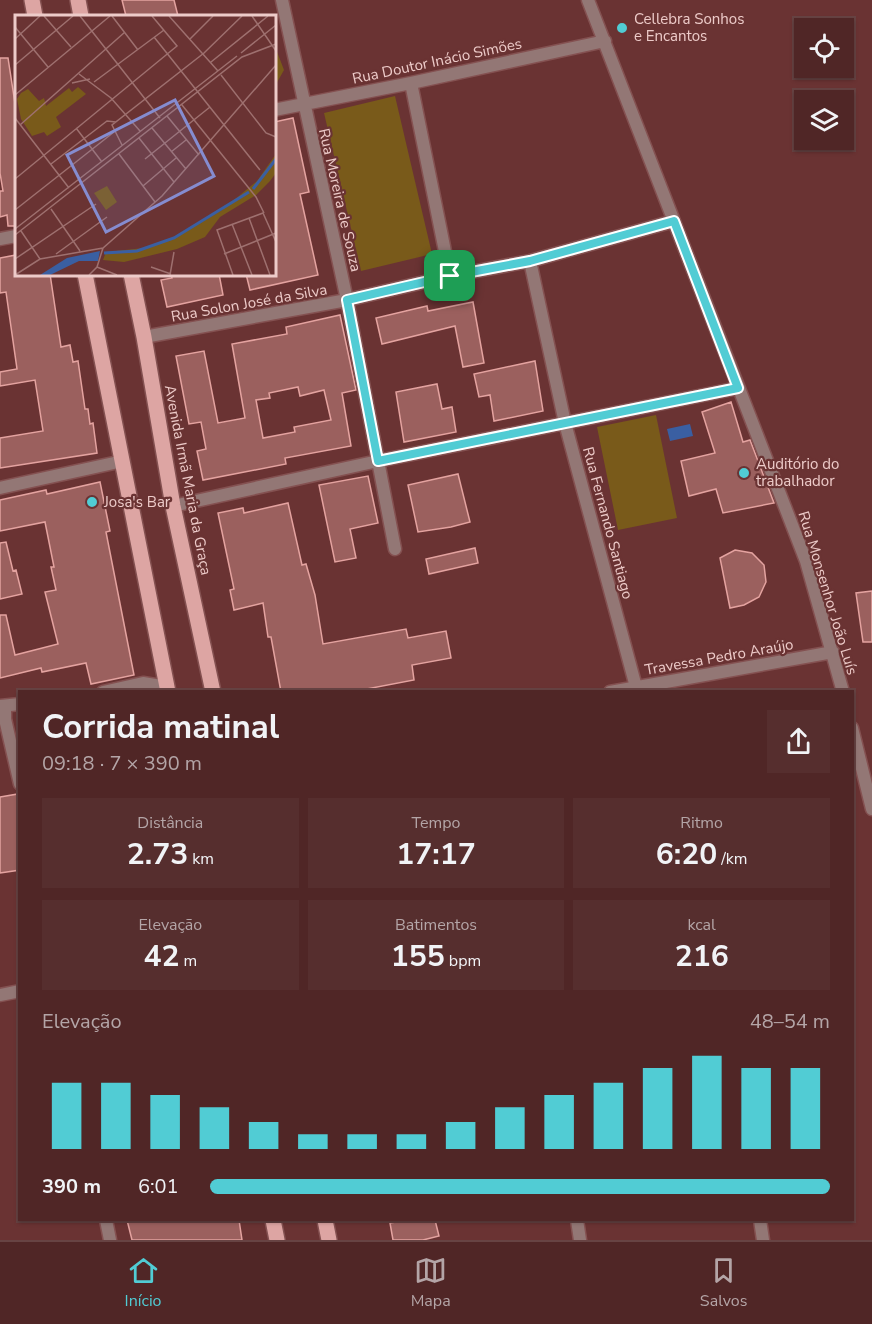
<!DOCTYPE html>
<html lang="pt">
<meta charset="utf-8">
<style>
:root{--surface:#502626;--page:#562e2e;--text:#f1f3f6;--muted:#b4a5a7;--line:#674343;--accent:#51ccd4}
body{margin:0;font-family:"Nunito Sans",sans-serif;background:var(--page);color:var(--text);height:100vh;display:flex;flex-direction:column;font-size:22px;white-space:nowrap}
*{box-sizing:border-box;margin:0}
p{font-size:20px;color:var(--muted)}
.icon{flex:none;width:33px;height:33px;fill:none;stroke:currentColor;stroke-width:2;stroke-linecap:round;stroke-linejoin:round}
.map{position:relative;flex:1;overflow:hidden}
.side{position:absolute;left:18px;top:690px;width:836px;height:531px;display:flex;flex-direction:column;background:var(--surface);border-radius:0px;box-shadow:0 2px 4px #0004,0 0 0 2px var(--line)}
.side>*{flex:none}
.fabs{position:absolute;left:794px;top:18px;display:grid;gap:12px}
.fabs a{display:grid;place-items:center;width:60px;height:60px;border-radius:0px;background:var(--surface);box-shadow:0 2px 4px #0004,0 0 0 2px var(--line);font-size:30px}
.pin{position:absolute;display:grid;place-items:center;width:51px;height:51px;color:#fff;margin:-26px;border-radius:12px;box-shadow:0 3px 9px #0006}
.round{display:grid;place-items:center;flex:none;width:63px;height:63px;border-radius:0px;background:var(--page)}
.overview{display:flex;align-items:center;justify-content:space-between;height:102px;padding:0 24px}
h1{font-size:33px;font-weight:700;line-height:45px}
.metrics{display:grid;grid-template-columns:repeat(3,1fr);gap:9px;height:102px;padding:6px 24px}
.metrics div{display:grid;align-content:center;border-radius:0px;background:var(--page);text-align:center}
.metrics b{font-size:30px;font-weight:700}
.metrics small{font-size:16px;font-weight:400}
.metrics p{font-size:16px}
.chart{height:168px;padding:12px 24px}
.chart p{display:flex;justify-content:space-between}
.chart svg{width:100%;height:108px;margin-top:6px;stroke:var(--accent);stroke-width:6}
ul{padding:0 24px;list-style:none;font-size:20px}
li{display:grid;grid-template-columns:96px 72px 1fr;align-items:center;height:45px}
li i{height:15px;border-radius:8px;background:var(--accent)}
.dock{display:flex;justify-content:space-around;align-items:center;height:84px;border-top:2px solid var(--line);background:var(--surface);font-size:16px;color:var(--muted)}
.dock a{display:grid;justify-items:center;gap:3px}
.dock .active{color:var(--accent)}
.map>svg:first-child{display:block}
.green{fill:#795a1a}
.water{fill:#3a5fa2}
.building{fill:#9b605e;stroke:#e4a3a0;stroke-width:1.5;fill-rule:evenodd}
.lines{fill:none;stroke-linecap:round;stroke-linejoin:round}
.minor-casing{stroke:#845151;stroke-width:15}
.tertiary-casing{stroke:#845151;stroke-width:15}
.primary-casing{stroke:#845151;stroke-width:18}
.minor{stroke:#937775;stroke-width:12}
.tertiary{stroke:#937775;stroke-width:12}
.primary{stroke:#dda5a3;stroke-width:15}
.route-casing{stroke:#fff;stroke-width:12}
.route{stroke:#51ccd4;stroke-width:8}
.poi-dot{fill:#51ccd4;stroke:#6a3333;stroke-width:2}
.labels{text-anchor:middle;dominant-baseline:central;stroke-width:4.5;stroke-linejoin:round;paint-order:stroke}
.poi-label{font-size:15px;fill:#edcbc9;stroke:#6a3333;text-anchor:start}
.street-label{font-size:15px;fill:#edcbc9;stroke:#6a3333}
.inset-river{fill:none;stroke:#3a5fa2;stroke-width:3}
.inset-road{fill:none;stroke:#9e706f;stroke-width:1.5}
.view{fill:#858cd0;fill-opacity:0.15;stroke:#858cd0;stroke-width:3}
.inset-edge{fill:none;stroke:#edcbc9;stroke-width:3}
</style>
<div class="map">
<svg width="872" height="1240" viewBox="0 0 872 1240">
<rect width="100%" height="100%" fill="#6a3333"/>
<path class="green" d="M274,44L284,70L275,86H274Z
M395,96L432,254L361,271L324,113Z
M656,415L677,518L618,530L597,427Z"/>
<path class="water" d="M690,424L693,436L670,441L667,429Z"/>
<path class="building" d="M122,0H174L178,16H126Z
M0,58H8L16,110V226H8L7,215L0,217V191H3L0,173Z
M293,118L309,192L300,194L318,275L250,290L246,274H274V122Z
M16,255V274H50L61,347L70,345L73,362L78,361L85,409H88L90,424L93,423L97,453L0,468V438L43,431L35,380L0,386V372L17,369L6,292L0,293V258Z
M171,274H219L223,295L167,307L161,280L172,278Z
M473,302L484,363L463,367L455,326L382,344L376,318L427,306L428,311Z
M340,315L356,390L342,393L351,446L285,458L286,464L203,480L197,451L206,449L201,422L189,424L176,356L204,351L218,423L245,418L232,344L287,334L286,327ZM298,387L300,396L324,390L331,420L294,427L295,432L263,438L256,400L270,398L269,393Z
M535,361L543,411L494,421L490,395L479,397L474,374Z
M437,384L442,409L452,407L456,432L404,442L396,392Z
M731,402L743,442L750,440L774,503L723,513L716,489L689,496L681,461L715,453L702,412Z
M458,474L470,522L451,527L418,532L408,485Z
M368,476L378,523L350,529L356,558L335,562L319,485Z
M100,482L110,531L106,532L134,675L91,684L86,663L42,672L41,668L0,678V615H6L15,655L58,644L45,592L56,590L51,567H54L45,522L0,531V500L46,490L47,494Z
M288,503L302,565L306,564L315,595L323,644L406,629L408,638L446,631L451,658L412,665L414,680L351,692H281L271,637H268L263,603L234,610L230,590L234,589L218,513L243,508L244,513Z
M6,542L13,571L16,570L22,594L0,599V543Z
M475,548L478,563L429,574L426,559Z
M735,550L752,553L764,565L766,582L759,597L744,605L730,608L720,558Z
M872,591V642H863L856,593Z
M18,794L20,870L0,873V797Z
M127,1220H239L242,1240H132Z
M407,1220H435L439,1236L423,1240H393L390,1223Z"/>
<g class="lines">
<defs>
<path id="minor" d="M282,0L347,300L395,549
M588,0L806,561L843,692
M411,83L450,276
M274,110L411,83L605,41
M530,261L565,423L636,687
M144,337L347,300L450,276L530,261L674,221
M0,488L123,461
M173,506L378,461L738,388
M103,692L143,683L167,687
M610,692L833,652
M0,706L20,704
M5,706V719L20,784
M852,728L872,809
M0,995L20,991
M106,1220L110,1240
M577,1220L580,1240
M760,1220L763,1240"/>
<path id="tertiary" d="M0,239L16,236"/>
<path id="primary" d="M32,0L35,16
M78,0L81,16
M85,274L168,692
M131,274L144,337L173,506L213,692
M273,1220L277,1240
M325,1220L329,1240"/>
</defs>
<use href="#minor" class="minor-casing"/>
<use href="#tertiary" class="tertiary-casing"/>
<use href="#primary" class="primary-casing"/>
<use href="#minor" class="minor"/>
<use href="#tertiary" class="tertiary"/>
<use href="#primary" class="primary"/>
</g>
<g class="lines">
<defs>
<path id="route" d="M674,221L738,388L378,461L347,300L450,276L530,261Z"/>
</defs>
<use href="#route" class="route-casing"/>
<use href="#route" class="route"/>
</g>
<g class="poi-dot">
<circle cx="622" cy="28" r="6"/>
<circle cx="744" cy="473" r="6"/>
<circle cx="92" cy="502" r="6"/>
</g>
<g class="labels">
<g class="poi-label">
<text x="634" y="19">Cellebra Sonhos<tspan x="634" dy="17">e Encantos</tspan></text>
<text x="756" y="464">Auditório do<tspan x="756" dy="17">trabalhador</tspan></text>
<text x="104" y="502">Josa's Bar</text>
</g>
<g class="street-label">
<text transform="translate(437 61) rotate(-12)">Rua Doutor Inácio Simões</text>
<text transform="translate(340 200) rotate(77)">Rua Moreira de Souza</text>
<text transform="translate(249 303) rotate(-10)">Rua Solon José da Silva</text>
<text transform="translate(188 480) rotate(79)">Avenida Irmã Maria da Graça</text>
<text transform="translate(608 523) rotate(75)">Rua Fernando Santiago</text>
<text transform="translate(828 593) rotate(73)">Rua Monsenhor João Luís</text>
<text transform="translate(719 657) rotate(-10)">Travessa Pedro Araújo</text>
</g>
</g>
<g transform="translate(15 15)">
<rect width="261" height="261" fill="#6a3333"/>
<path d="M63,72L71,79L41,102L46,112L32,121L29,117L17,121L6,104L2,84L6,78L13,74L24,86L29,83L31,91L54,73L57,77ZM261,139V158L255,166L241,180L205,202L190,222L162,234L109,247L88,245L91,237L129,233L161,222L207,195L242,166ZM92,171L102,187L91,195L79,178Z" fill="#795a1a"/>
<path d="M85,236L83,246H64L35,260H25L52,243Z" fill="#3a5fa2"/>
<path class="inset-river" d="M238,174L261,144M89,238L122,236L159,223L234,177"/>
<path class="inset-road" d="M29,1L56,32M65,1L145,103M97,1L123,35M154,1L203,56M237,1L261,36M0,12L33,52M139,22L245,155M0,24L25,1M175,24L198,1M226,38L261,10M196,47L253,1M0,50L58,1M64,59L96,83L125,116M206,60L251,118L261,122M79,67L149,15M57,68L75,64M0,80L95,1M167,90L241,182L249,198M152,101L184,140M0,103L54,173M5,110L110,17M61,113L87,147M137,113L171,154M124,123L159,167M107,130L97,110L189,38L227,1M156,137L171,125M104,139L140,187M130,144L195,92M36,149L92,106L101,107M0,164L162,31L137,1M128,171L161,143M36,194L65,236M0,195L99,117M234,203L255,260M217,209L237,260M0,214L222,41M6,216L25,244M0,220L227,42L261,29M41,239L92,202M209,239L261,218M0,244L81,189M82,252L102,260M136,252L156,259M0,260L25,244L88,233L147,181L261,50M74,260L82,252L88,233M155,260L159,237M218,260L202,215L248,198L261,227"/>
<path class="view" d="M160,85L199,161L91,217L52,140Z"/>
<rect width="261" height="261" class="inset-edge"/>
</g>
</svg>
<div class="fabs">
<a><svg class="icon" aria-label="locate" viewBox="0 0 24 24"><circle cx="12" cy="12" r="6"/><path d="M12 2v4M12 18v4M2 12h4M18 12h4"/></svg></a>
<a><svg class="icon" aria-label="layers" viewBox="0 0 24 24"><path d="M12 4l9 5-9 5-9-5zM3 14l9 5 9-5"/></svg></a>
</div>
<div class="pin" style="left:450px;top:276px;background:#1e9e55"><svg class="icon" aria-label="arrive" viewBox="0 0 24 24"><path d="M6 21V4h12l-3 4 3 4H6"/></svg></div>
<section class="side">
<div class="overview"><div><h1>Corrida matinal</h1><p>09:18 · 7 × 390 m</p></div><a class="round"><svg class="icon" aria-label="share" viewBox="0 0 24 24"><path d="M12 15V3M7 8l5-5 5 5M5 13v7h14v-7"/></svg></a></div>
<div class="metrics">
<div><p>Distância</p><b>2.73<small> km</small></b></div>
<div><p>Tempo</p><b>17:17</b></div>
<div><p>Ritmo</p><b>6:20<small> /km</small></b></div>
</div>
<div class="metrics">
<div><p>Elevação</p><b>42<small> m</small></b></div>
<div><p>Batimentos</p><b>155<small> bpm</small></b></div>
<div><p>kcal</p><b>216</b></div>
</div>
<div class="chart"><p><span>Elevação</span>48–54 m</p>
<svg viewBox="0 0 160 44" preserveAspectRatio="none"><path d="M5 44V17M15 44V17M25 44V22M35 44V27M45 44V33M55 44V38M65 44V38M75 44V38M85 44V33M95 44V27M105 44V22M115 44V17M125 44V11M135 44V6M145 44V11M155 44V11"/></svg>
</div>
<ul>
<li><b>390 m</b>6:01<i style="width:100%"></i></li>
</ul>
</section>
</div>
<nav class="dock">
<a class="active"><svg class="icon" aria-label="home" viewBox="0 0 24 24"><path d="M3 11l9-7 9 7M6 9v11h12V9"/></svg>Início</a>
<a><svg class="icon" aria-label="map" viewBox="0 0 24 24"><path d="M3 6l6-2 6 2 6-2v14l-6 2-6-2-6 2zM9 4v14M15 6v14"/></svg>Mapa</a>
<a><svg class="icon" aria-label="saved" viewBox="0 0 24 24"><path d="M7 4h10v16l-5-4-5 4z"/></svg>Salvos</a>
</nav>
